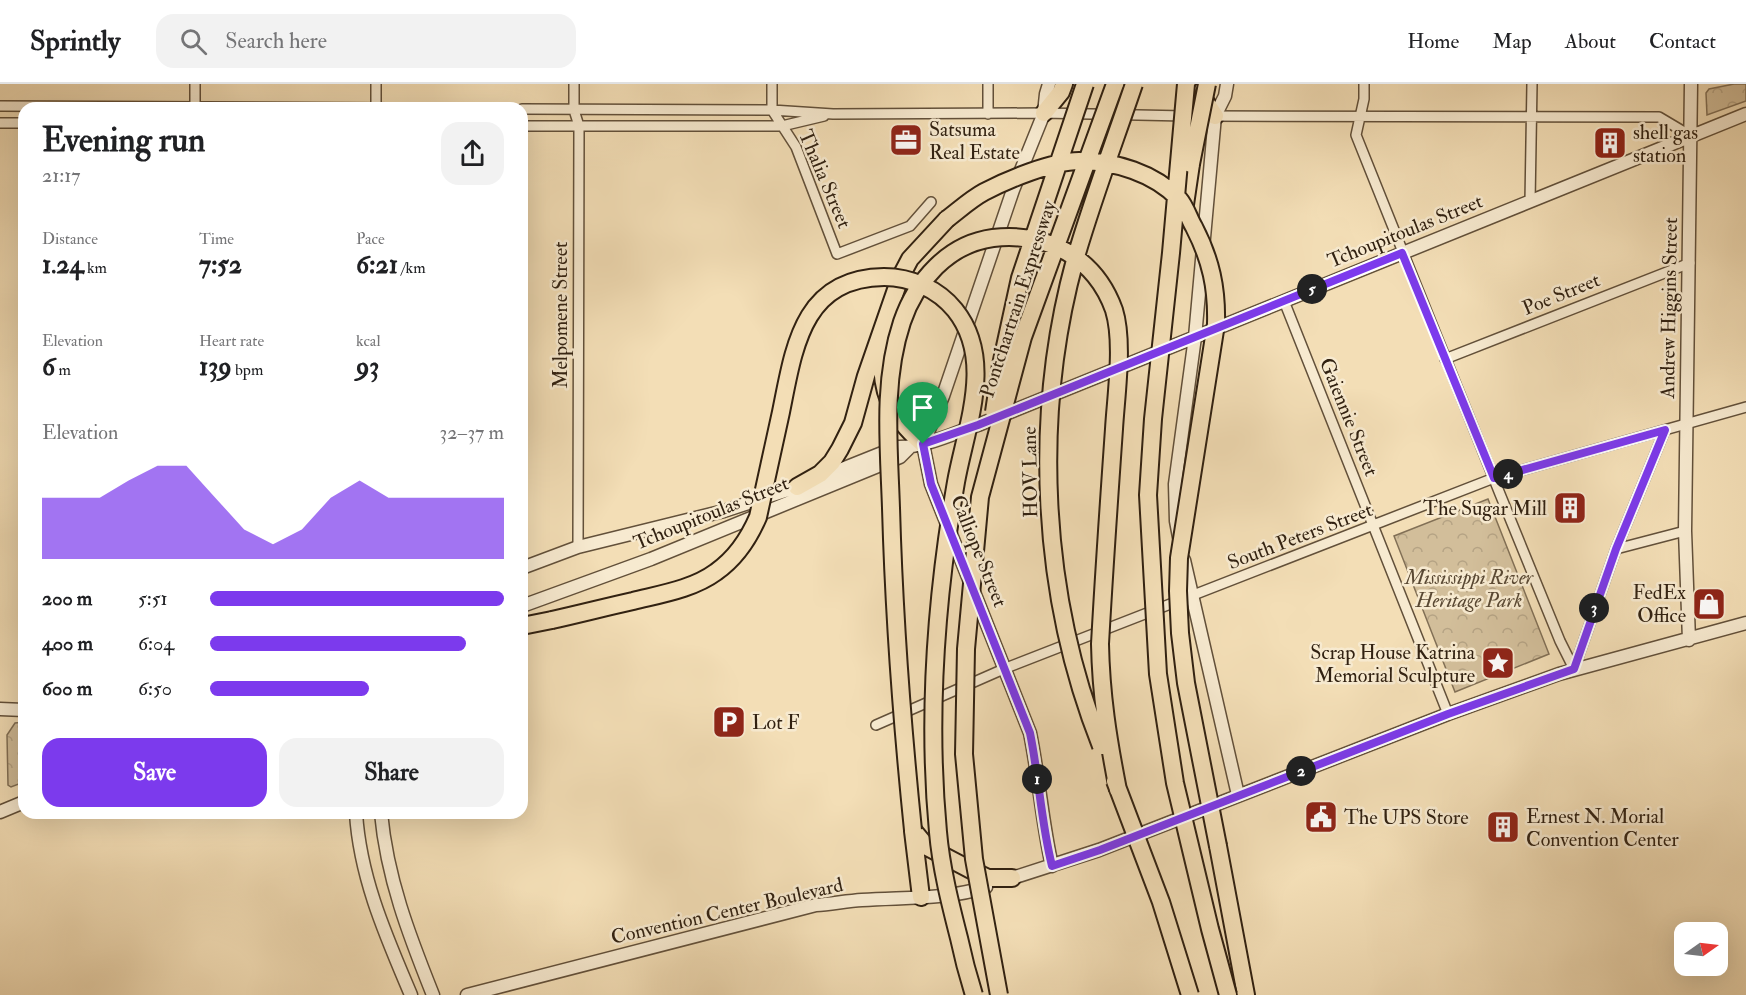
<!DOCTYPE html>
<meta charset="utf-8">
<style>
:root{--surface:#fff;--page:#f2f2f2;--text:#202124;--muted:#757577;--line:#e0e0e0;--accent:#7c3aed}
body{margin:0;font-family:"IM FELL Double Pica",serif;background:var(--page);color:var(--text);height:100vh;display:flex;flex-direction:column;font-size:22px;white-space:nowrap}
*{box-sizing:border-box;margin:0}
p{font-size:20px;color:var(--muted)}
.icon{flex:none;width:33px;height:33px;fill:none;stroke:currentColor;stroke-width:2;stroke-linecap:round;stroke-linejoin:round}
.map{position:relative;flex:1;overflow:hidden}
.drawer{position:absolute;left:18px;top:18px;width:510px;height:717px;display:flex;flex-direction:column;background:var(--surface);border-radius:18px;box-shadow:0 6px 24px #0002}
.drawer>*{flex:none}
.needle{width:39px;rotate:76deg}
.fabs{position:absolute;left:1674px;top:838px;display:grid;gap:12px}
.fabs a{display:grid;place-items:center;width:54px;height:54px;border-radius:12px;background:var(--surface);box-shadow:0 6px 24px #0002;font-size:30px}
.pin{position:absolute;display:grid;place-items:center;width:51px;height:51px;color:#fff;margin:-62px -26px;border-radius:50% 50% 50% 0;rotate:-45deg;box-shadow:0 0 6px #0007}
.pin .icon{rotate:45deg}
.km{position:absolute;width:30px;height:30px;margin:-15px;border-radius:50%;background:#222;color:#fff;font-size:16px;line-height:30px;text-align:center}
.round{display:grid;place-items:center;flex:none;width:63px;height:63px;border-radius:18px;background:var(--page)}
.head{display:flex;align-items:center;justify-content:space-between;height:102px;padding:0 24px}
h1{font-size:33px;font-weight:700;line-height:45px}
.figures{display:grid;grid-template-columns:repeat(3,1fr);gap:9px;height:102px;padding:6px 24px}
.figures div{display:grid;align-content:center}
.figures b{font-size:26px;font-weight:700}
.figures small{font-size:16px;font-weight:400}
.figures p{font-size:16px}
.chart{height:168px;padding:12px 24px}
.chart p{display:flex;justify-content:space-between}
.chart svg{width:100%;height:108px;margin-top:6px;fill:var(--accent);opacity:.7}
.button{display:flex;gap:12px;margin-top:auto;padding:12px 24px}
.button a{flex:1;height:69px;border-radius:18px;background:var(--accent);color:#fff;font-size:24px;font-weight:700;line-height:69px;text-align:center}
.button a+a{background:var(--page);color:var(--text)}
ul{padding:0 24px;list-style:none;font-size:20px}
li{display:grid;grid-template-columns:96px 72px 1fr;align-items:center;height:45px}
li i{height:15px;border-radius:8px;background:var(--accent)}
header{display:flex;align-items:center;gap:36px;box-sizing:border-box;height:84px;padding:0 30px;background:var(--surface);border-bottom:2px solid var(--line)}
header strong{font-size:28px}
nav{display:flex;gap:33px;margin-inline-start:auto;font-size:21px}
.search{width:420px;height:54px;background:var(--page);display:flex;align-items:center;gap:15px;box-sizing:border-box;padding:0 21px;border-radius:18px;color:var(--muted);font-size:22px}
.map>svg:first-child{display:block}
.park{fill:url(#park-crowns);stroke:#827056;stroke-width:1.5}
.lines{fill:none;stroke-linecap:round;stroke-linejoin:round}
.minor-casing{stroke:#62503a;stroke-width:12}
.tertiary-casing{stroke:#62503a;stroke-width:15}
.motorway-casing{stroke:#312111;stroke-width:20}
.minor{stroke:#f7ead0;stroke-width:9}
.tertiary{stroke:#f7ead0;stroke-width:12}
.motorway{stroke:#f3deb6;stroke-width:16}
.motorway-bridge-casing{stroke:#312111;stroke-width:20;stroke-linecap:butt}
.motorway-bridge{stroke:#f3deb6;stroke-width:16}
.route-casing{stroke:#fff;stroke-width:12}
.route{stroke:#7c3aed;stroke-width:8}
.labels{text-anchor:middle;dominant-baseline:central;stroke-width:5;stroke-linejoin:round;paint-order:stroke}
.poi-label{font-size:20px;fill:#312111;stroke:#f7ead0;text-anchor:start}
.street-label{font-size:20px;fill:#312111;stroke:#f7ead0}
.park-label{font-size:20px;font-style:italic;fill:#594833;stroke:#f7ead0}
</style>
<header>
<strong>Sprintly</strong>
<div class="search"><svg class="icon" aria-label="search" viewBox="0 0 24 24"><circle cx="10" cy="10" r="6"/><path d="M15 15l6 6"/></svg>Search here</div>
<nav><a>Home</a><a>Map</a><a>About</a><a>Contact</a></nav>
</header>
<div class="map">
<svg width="1746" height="911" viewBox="0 0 1746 911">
<defs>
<pattern id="park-crowns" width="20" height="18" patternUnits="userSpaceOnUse" patternTransform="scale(1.5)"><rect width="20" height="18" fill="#d2be9a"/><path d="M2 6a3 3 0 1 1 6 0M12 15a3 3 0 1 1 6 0" fill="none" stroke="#b5a384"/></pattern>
</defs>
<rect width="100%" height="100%" fill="#f3deb6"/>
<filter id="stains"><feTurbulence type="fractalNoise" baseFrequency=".00333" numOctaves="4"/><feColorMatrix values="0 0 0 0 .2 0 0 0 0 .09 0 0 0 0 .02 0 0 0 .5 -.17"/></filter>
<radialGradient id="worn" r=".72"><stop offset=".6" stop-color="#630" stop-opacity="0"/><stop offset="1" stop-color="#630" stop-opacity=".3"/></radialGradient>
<path class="park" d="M1734,0H1746V17L1707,31L1706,9L1709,5Z
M1488,415L1549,570L1455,608L1394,452Z
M24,638V698L11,703L8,701L7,651L15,639Z"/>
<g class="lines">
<defs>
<path id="minor" d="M574,0V26L579,42L578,463
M772,0V26L796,63L837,170L910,142L931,118
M1364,0V15L1356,51L1500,410L1560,557L1574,585
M0,22L390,24
M195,24V0
M376,24V0
M522,25L772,26L833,30L1044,29L1185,32
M988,30V0
M1211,32L1659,33L1691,52
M0,39H24
M522,42H782L824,32
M1530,118L1532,0
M1284,217L1448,630
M1445,275L1690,179
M1616,465L1685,447
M1574,585L1616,465L1665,346
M876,641L1006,584L1494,394L1746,323"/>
<path id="tertiary" d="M1049,0L1046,10L1044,29L1013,106L943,312L923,360L931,400L1030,649C1039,693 1042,738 1052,782
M1179,453L1176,437L1175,400L1195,253L1215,32L1225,12L1227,0
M1184,476L1238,711
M522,484L578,463L724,427L797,403L897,363C924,364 952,350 978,341L1746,30
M522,522L651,475L900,373L910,363
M1689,556L1685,447L1691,0
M0,625L24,626
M0,728L24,718
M356,729C360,794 386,852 411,911
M381,729C387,794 409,851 433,911
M1006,796L1099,766L1448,630L1559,590L1746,539
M467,911L816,821C831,820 847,817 862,816C903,813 946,816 986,803"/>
<path id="motorway" d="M1202,7L1201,11L1215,32
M1044,29L1061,8L1064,0
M1183,134L1191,80
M882,262C880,307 889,330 923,360
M797,403L820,390L832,378L840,365L853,339L866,292L900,194L910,175L947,135
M522,542L552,536
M913,746L927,763L969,785L988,794H1012
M913,747L921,813
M1218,762L1246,911"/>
</defs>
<use href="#minor" class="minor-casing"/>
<use href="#tertiary" class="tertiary-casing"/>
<use href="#motorway" class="motorway-casing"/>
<use href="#minor" class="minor"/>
<use href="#tertiary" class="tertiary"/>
<use href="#motorway" class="motorway"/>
<defs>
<path id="motorway-bridge" d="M1186,0L1171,169L1153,335L1148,411L1158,590L1175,699L1210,845L1228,911
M1191,80L1207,0
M947,135C959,126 971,115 984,108C1007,96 1052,77 1079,77C1115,77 1154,89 1179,115C1186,123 1189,135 1194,143C1211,176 1217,204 1216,240L1179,474L1178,507L1180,549L1186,599L1218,762
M994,328L1001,281L1020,194L1085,0
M552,536C579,530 606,523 633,517C661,510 693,505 716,488C736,474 749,454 758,433C766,398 773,363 781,328C794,264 802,194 884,193C911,193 938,205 955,226C995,276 966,342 956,398C936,513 927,631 938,748C941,783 950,819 959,854C963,873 968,892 974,911
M1101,662C1041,511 1032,333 1075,176C1092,117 1114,59 1134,0
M1115,697L1161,818L1190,911
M913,746C902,639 894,531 891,424C889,362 882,298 902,238C916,197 948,160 993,154C1047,148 1095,173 1114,226C1124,258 1116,311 1114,345C1109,416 1104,488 1100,560C1101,611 1108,655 1118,706
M999,911L974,775L964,670L966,565L980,413L1023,253L1115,0"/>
</defs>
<use href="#motorway-bridge" class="motorway-bridge-casing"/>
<use href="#motorway-bridge" class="motorway-bridge"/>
</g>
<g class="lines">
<defs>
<path id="route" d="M1402,169L1494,394L1665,346L1616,465L1574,585L1448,630L1100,766L1052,782C1041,738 1039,693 1030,649L931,400L923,360L978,341Z"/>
</defs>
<use href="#route" class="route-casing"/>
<use href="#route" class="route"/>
</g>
<defs>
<symbol id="office-square" viewBox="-11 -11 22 22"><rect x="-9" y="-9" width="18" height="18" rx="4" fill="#8f2418" stroke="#f7ead0"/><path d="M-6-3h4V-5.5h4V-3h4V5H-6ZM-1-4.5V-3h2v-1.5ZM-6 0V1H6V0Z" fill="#fff"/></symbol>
<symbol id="building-square" viewBox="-11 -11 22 22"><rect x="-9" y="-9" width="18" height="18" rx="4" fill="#8f2418" stroke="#f7ead0"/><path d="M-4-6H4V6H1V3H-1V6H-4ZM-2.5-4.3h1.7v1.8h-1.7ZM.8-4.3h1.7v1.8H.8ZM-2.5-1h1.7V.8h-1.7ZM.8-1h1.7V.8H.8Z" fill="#fff"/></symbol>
<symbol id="shop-square" viewBox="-11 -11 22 22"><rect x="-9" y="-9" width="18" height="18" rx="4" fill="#8f2418" stroke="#f7ead0"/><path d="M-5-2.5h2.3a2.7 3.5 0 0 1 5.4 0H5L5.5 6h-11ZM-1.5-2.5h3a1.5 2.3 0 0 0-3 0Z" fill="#fff"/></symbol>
<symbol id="sight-square" viewBox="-11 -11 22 22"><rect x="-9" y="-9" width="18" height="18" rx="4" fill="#8f2418" stroke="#f7ead0"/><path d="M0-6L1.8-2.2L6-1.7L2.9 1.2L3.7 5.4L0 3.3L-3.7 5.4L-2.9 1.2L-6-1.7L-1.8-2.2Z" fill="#fff"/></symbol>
<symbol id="parking-square" viewBox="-11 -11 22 22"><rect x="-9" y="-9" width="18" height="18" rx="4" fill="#8f2418" stroke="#f7ead0"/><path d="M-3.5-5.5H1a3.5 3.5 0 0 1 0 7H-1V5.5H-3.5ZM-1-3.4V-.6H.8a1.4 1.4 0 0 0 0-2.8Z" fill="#fff"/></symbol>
<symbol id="civic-square" viewBox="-11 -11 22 22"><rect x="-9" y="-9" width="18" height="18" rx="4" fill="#8f2418" stroke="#f7ead0"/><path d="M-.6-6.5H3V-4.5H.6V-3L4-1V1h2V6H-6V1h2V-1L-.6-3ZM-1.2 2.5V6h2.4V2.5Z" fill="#fff"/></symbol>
</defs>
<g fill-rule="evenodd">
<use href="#office-square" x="887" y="37" width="38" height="38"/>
<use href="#building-square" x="1591" y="40" width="38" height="38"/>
<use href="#building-square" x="1551" y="405" width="38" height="38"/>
<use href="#shop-square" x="1690" y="501" width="38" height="38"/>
<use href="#sight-square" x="1479" y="560" width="38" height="38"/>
<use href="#parking-square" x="710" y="619" width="38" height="38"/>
<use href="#civic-square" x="1302" y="714" width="38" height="38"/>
<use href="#building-square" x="1484" y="724" width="38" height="38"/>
</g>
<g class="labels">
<g class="poi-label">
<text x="929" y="45">Satsuma<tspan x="929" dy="23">Real Estate</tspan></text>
<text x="1633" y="48">shell gas<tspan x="1633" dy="23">station</tspan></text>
<text x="1547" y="424" text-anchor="end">The Sugar Mill</text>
<text x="1686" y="508" text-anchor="end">FedEx<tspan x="1686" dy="23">Office</tspan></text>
<text x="1475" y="568" text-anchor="end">Scrap House Katrina<tspan x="1475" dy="23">Memorial Sculpture</tspan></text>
<text x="752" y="638">Lot F</text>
<text x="1526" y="732">Ernest N. Morial<tspan x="1526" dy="23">Convention Center</tspan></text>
<text x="1344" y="733">The UPS Store</text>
</g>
<g class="street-label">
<text transform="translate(825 95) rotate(67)">Thalia Street</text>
<text transform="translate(1405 147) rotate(-22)">Tchoupitoulas Street</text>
<text transform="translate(1561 210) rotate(-22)">Poe Street</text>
<text transform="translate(1018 215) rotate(-72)">Pontchartrain Expressway</text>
<text transform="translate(1669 224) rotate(-89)">Andrew Higgins Street</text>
<text transform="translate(560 231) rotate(-90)">Melpomene Street</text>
<text transform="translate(1349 333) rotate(68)">Gaiennie Street</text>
<text transform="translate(1030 388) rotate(-91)">HOV Lane</text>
<text transform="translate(711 429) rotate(-22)">Tchoupitoulas Street</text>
<text transform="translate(1300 452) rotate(-21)">South Peters Street</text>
<text transform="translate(979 467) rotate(68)">Calliope Street</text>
<text transform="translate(727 827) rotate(-13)">Convention Center Boulevard</text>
</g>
<g class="park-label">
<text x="1469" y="493">Mississippi River<tspan x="1469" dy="23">Heritage Park</tspan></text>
</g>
</g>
<rect width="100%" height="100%" filter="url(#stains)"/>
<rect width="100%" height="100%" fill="url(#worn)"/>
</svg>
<div class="fabs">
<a><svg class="needle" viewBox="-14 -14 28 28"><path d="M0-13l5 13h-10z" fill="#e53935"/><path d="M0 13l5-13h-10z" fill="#757577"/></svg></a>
</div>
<div class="pin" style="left:923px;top:360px;background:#1e9e55"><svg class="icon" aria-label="arrive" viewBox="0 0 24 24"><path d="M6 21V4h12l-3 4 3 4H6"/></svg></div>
<b class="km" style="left:1037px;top:695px">1</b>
<b class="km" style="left:1301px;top:687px">2</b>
<b class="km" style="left:1594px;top:524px">3</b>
<b class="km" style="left:1508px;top:390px">4</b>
<b class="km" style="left:1312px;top:205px">5</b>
<section class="drawer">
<div class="head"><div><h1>Evening run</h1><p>21:17</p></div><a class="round"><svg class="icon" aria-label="share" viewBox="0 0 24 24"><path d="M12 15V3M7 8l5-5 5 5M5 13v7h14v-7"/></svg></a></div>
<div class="figures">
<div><p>Distance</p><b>1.24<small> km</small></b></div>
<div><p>Time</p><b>7:52</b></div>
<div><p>Pace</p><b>6:21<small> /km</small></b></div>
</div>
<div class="figures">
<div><p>Elevation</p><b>6<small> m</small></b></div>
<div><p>Heart rate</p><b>139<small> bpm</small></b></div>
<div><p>kcal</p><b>93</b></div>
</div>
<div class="chart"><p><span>Elevation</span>32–37 m</p>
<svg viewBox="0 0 160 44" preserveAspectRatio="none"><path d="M0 44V19L10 19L20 19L30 12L40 6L50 6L60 19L70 32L80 38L90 32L100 19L110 12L120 19L130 19L140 19L150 19L160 19V44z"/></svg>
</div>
<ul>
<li><b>200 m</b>5:51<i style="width:100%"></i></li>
<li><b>400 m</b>6:04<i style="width:87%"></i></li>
<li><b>600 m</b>6:50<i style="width:54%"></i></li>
</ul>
<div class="button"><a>Save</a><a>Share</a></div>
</section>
</div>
